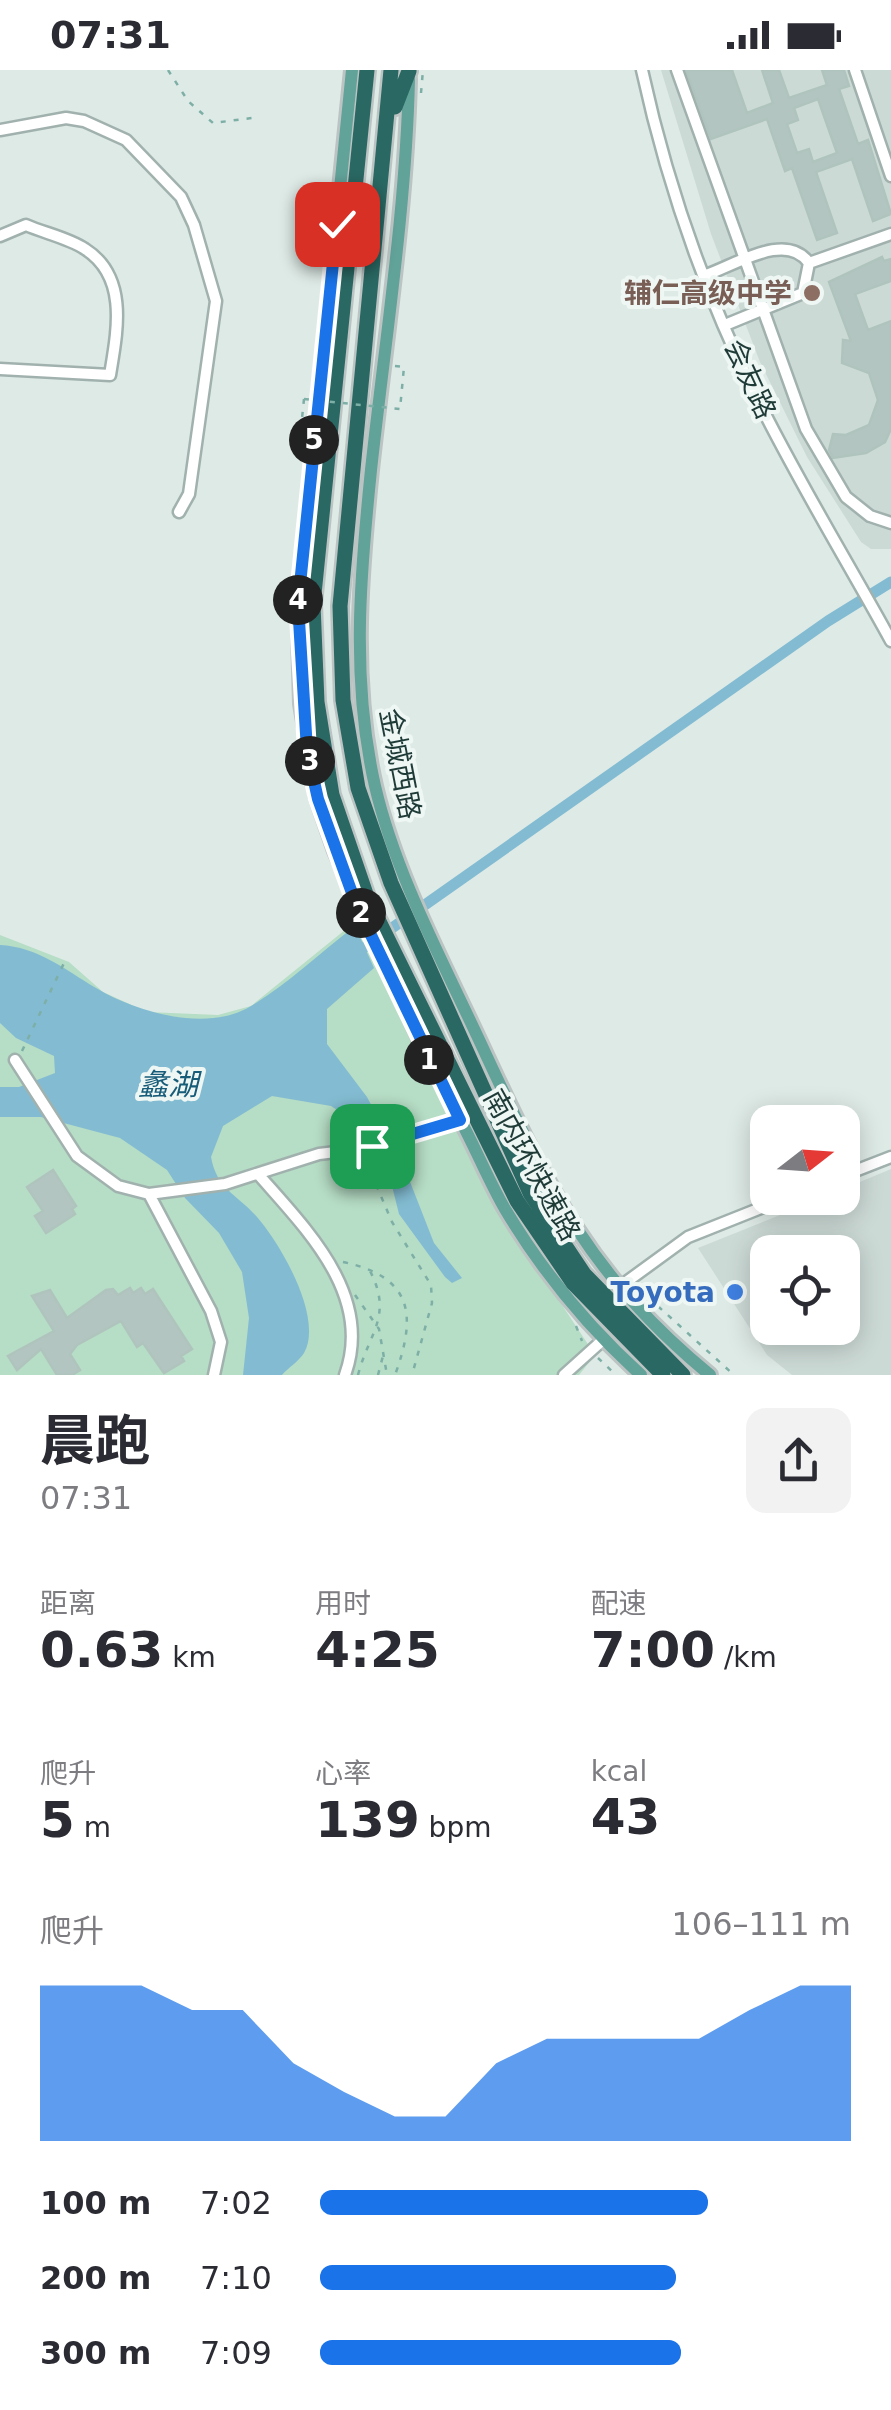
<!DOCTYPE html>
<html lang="zh">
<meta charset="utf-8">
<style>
:root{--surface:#fff;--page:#f2f2f3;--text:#2b2b33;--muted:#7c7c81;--accent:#1a73e8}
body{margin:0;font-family:"DejaVu Sans","Noto Sans SC",sans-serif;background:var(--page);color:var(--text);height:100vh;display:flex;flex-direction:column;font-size:38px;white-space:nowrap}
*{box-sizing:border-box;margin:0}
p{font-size:32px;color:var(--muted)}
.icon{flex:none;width:55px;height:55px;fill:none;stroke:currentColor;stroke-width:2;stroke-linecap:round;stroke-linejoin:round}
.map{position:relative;height:1305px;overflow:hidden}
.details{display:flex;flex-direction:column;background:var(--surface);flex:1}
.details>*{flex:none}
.needle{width:65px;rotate:73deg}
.fabs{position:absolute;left:750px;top:1035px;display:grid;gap:20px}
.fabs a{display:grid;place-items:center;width:110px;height:110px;border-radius:20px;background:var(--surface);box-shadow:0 5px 25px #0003;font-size:50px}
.pin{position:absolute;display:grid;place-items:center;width:85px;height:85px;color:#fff;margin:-42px;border-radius:20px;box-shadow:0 5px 15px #0006}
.km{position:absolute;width:50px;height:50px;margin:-25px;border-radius:50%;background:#222;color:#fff;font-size:28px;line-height:50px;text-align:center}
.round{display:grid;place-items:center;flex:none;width:105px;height:105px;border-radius:20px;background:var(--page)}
.head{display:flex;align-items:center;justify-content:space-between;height:170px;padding:0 40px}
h1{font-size:55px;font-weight:700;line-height:75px}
.stats{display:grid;grid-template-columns:repeat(3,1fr);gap:15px;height:170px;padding:10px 40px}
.stats div{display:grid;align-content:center}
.stats b{font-size:50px;font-weight:700}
.stats small{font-size:28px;font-weight:400}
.stats p{font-size:28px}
.chart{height:280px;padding:20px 40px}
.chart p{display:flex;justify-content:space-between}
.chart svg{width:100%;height:180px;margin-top:10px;fill:var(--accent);opacity:.7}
ul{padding:0 40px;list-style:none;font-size:32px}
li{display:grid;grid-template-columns:160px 120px 1fr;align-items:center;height:75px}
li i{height:25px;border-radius:12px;background:var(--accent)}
.status{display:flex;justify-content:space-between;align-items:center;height:70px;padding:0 50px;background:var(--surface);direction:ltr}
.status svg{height:28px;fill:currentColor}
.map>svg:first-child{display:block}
.built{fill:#ccdad6;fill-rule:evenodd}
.green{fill:#b6ddc5}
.water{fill:#83bcd2}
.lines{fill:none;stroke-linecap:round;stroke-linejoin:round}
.canal{stroke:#83bcd2;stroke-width:11}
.building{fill:#b3c5c0;stroke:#b0c4be;stroke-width:2.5;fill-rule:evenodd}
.minor-casing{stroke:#a1b2ae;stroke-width:15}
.major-casing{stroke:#bcc4c3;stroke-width:18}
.highway-casing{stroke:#bcc4c3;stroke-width:20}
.path{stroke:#7dafa6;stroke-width:2.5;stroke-dasharray:5 8;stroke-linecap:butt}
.minor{stroke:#fff;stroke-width:10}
.major{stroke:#61a299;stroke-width:12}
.highway{stroke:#2a6863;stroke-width:15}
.path-bridge{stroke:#7dafa6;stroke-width:2.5;stroke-dasharray:5 8;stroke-linecap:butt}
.route-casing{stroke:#fff;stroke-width:20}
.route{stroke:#1a73e8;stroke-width:12}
.education-dot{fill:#8d6e63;stroke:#eff7f4;stroke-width:4}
.shop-dot{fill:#3f7fe0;stroke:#eff7f4;stroke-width:4}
.labels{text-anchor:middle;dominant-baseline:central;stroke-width:8;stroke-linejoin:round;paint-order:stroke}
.education-label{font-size:28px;font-weight:bold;fill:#785e54;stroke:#eff7f4;text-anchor:end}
.street-label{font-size:28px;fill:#1f3b37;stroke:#eff7f4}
.shop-label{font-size:28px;font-weight:bold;fill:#366cbe;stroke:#eff7f4;text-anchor:end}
.water-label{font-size:30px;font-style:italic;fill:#175c78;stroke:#eff7f4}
</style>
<div class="status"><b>07:31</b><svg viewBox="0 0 49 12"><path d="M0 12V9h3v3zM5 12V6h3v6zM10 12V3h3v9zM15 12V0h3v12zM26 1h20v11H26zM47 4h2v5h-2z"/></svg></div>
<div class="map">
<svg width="891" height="1305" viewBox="0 0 891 1305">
<rect width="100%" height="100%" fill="#deeae6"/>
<path class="built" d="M661,0H891V479H871L861,472L807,387L760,292L711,164Z
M891,1099V1305H792L767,1285L698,1178L822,1128H842L843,1119ZM768,1182H842V1258H768Z"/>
<path class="green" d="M361,847L506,1150L595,1285L579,1305H0V865L69,892L103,922L147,942L218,945L251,936Z"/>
<path class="water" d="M355,856L374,898L327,939V974L367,1027L405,1099L434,1173L462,1208L452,1213L445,1207L399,1144L386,1092L372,1063L331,1036L272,1026L223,1056L211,1087C217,1120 237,1124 257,1147C280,1173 324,1248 304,1283C299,1291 288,1298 282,1305H243L249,1248L242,1202L219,1163L185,1128L167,1100L120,1068L41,1047H0V1017H19L55,1003L54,986L16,968L0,953V875C38,877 64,899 96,918C136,942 207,963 251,936C288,914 321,882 355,856Z"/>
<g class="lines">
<path class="canal" d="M365,877L828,551L891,512"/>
</g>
<path class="building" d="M686,0H732L747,43L773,33L762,0H779L789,28L827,15L822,0H844L849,16L839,19L858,74L868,70L891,144L873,151L852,89L816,102L837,163L817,170L792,98L785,101L767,49L711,69ZM818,29L837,83L813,92L809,79L797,83L787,54L798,50L794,38Z
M882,187L884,191L891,189V211L855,224L868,260L891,251V359L885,372L866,383L833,388L829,380L833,364L846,365L869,355L878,330L869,303L842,293L843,270L851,271L829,212Z
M53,1100L76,1136L72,1139L75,1144L46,1163L35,1146L43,1141L27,1117Z
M130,1218L133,1223L141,1218L145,1224L153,1219L192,1279L181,1286L184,1291L164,1303L143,1273L137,1277L121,1251L77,1275L70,1284L80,1300L72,1305H57L41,1279L17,1300L8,1286L54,1261L32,1226L50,1220L67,1248L106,1220L113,1219L118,1225Z"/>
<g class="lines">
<defs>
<path id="minor" d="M642,0C666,110 705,223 755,324C796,408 846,489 891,571
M677,0L806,359L846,427L870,446L891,453
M855,0L891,106
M0,60L66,48L84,51L126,70L181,127L194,155L216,231L189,424L179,442
M0,166L26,155C44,163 69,168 85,179C129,207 117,262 110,305L0,299
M706,205C737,194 787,161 809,193L891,164
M725,255L803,223L809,193
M15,990L77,1086L118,1116L149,1124L225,1114L319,1084L361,1079L460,1050
M258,1104C306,1159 374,1225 345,1305
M842,1106L891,1087
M149,1124L211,1241L221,1272L214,1305
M618,1218L688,1167L786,1128
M564,1305L604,1269"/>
<path id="major" d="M352,0L298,534L301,634L317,729L335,781L435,1004
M409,9C406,140 385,271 371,400C360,507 351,610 375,716C397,810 447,899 487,987C550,1122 592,1208 710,1305
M457,1044C474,1074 487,1108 505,1139C542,1201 588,1257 641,1305"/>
<path id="highway" d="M367,0L313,534L317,632L332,725L367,827L517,1131L573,1213L663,1305
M391,0L340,536L343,630L358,718L391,813L530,1123L584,1204L683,1305
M395,37L409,1
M436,989L460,1050
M533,1113L572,1158"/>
</defs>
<use href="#minor" class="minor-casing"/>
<use href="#major" class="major-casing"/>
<use href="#highway" class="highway-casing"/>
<path class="path" d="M168,0L188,31L213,53L252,48
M421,23L423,0
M395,296L404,297L400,339
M304,329L300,368H304
M22,981L64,893
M366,1091L392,1152L431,1215L432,1233L412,1305
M343,1192C413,1207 417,1245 395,1305
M639,1219L734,1305
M355,1225L379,1259L387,1305
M576,1256L582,1271
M598,1288L616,1305
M358,1305C369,1262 394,1246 369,1199
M378,1305L384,1282"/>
<use href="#minor" class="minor"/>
<use href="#major" class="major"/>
<use href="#highway" class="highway"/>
<path class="path-bridge" d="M304,329L400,339"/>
</g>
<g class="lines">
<defs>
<path id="route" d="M337,154L298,534L307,680L318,729L356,834L460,1050L372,1076"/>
</defs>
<use href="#route" class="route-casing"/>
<use href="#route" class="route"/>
</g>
<circle class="education-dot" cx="812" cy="223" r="10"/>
<circle class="shop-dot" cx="735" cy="1222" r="10"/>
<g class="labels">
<g class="education-label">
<text x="792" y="223">辅仁高级中学</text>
</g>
<g class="street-label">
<text transform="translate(750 309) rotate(65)">会友路</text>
<text transform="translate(400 694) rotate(79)">金城西路</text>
<text transform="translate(532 1095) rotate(61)">南内环快速路</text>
</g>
<g class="shop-label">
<text x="715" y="1222">Toyota</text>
</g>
<g class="water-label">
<text x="168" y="1014">蠡湖</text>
</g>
</g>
</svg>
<div class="fabs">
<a><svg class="needle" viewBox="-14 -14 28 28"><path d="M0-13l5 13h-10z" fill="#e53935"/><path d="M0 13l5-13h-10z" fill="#7c7c81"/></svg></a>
<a><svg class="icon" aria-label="locate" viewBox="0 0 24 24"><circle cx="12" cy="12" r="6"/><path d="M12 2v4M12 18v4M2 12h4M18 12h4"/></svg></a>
</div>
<div class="pin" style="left:372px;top:1076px;background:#1e9e55"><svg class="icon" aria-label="arrive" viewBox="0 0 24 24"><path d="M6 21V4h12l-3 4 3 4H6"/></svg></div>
<div class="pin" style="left:337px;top:154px;background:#d93025"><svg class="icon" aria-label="check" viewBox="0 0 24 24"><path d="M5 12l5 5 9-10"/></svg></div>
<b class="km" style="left:429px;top:990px">1</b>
<b class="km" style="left:361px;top:843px">2</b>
<b class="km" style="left:310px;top:691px">3</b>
<b class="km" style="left:298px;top:530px">4</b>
<b class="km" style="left:314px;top:370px">5</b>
</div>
<section class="details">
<div class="head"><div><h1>晨跑</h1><p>07:31</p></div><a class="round"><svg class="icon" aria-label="share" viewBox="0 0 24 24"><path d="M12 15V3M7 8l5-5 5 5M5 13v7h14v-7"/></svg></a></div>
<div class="stats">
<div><p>距离</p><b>0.63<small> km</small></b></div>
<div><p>用时</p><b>4:25</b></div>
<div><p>配速</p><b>7:00<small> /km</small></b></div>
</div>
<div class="stats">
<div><p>爬升</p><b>5<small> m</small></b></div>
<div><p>心率</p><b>139<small> bpm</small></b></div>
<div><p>kcal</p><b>43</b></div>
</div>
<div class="chart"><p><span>爬升</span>106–111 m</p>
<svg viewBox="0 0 160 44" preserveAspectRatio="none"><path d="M0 44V6L10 6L20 6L30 12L40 12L50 25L60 32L70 38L80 38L90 25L100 19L110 19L120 19L130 19L140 12L150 6L160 6V44z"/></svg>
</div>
<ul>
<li><b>100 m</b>7:02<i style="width:73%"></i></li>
<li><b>200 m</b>7:10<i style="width:67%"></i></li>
<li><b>300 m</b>7:09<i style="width:68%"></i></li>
</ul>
</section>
